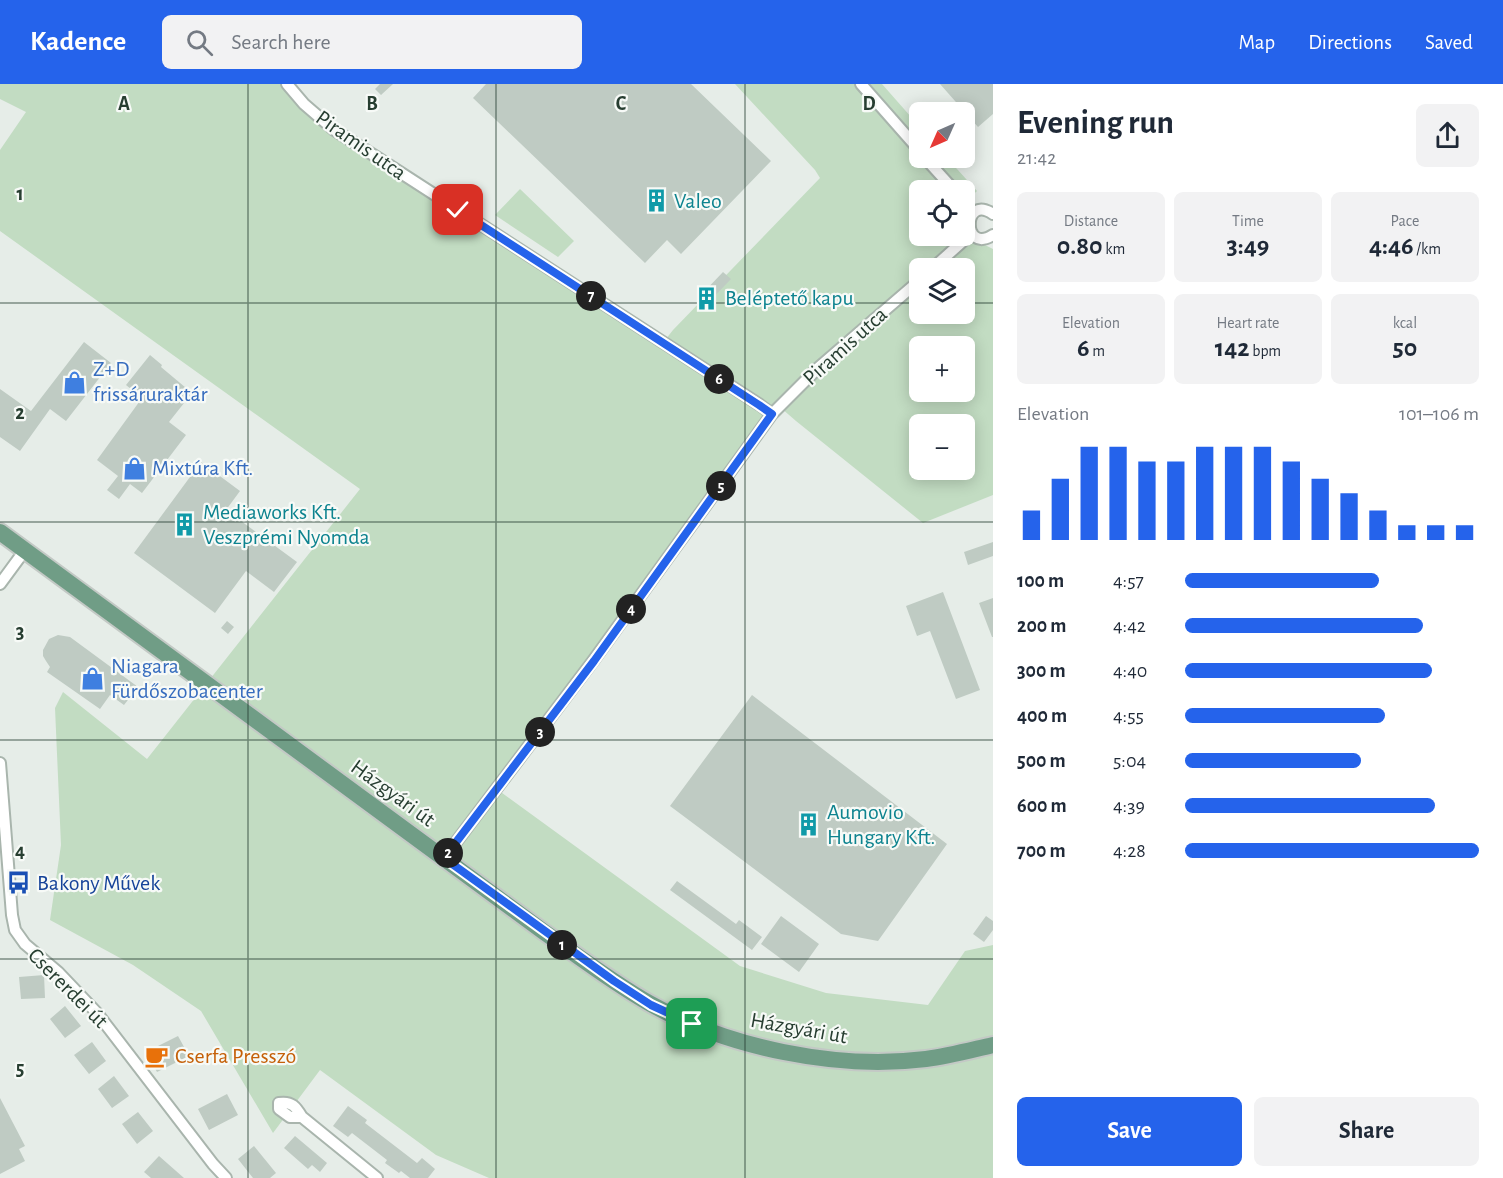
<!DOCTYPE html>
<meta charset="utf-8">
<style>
:root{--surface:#fff;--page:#f2f2f3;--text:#1f2937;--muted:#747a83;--accent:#2563eb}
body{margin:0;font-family:"Alegreya Sans",sans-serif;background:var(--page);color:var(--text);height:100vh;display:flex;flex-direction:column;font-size:22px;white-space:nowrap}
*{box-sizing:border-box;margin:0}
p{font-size:20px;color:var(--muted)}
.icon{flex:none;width:33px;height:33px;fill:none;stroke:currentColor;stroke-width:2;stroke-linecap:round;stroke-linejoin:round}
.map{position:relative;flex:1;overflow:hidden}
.panel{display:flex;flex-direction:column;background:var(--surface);width:510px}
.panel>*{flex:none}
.needle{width:39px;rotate:225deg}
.controls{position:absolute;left:909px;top:18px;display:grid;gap:12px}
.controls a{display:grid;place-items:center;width:66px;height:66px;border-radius:9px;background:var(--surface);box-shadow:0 3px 15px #0003;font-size:30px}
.pin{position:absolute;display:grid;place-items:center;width:51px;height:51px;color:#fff;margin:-26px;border-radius:12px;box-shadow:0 3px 9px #0006}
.km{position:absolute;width:30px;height:30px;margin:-15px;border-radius:50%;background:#222;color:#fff;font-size:16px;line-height:30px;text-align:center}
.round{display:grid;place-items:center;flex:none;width:63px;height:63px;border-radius:9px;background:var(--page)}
.headline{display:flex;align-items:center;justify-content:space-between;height:102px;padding:0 24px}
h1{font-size:33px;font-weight:700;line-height:45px}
.figures{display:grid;grid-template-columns:repeat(3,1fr);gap:9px;height:102px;padding:6px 24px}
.figures div{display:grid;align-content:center;border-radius:9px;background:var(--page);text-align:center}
.figures b{font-size:26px;font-weight:700}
.figures small{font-size:16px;font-weight:400}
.figures p{font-size:16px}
.chart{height:168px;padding:12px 24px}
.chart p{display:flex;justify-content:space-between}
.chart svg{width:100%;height:108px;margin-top:6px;stroke:var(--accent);stroke-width:6}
.primary-button{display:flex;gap:12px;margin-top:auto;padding:12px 24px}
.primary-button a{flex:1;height:69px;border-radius:9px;background:var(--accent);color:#fff;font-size:24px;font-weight:700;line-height:69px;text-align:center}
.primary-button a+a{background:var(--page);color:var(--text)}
ul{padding:0 24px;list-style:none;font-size:20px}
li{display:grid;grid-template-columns:96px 72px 1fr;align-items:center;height:45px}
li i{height:15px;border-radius:8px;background:var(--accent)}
header{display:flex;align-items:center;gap:36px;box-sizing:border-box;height:84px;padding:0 30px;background:var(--accent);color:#fff}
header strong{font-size:28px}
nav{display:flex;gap:33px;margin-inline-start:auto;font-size:21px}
.search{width:420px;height:54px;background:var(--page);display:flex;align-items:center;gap:15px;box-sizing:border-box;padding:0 21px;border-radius:9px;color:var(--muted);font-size:22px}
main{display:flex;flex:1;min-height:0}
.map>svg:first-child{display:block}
.green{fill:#c2dcc2;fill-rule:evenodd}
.building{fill:#bfcbc3}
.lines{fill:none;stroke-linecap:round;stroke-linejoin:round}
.minor-casing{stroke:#a9b5ad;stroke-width:14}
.primary-casing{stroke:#c3c9c5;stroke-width:20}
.minor{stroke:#fff;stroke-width:10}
.primary{stroke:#709d86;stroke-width:16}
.route-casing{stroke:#fff;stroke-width:12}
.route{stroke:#2563eb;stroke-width:8}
.grid{fill:none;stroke:#273e31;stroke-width:1.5;stroke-opacity:0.55}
.labels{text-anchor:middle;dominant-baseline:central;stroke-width:4.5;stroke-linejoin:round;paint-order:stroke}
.street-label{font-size:22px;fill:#273e31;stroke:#f7faf7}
.culture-label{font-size:22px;fill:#0d838f;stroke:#f7faf7;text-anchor:start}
.shop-label{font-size:22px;fill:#366cbe;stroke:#f7faf7;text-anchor:start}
.transit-label{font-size:22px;fill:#164399;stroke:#f7faf7;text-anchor:start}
.food-label{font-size:22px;fill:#c56008;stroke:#f7faf7;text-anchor:start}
.grid-label{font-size:20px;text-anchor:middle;font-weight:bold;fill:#273e31;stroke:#f7faf7;stroke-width:4.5;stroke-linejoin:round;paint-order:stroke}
</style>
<header>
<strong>Kadence</strong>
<div class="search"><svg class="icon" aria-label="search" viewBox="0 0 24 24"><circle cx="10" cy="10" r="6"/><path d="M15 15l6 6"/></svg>Search here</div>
<nav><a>Map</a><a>Directions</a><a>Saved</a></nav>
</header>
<main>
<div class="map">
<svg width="993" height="1094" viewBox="0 0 993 1094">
<rect width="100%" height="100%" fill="#e6ede8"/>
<path class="green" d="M0,0H285L303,21L662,260L673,246L820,94L815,86L735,0H882L919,42L920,74H947L977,107L965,118L964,106H920V152H958L983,160L993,165V411L923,439L796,337L781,324L498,706L740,882L826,909L928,921L965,867L993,861V1094H489L436,1071L320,986L273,1049L201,927L133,881L50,836L61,761L55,624L63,608L147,675L360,405L0,147V66L26,28L0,15ZM920,184H964V230H920ZM920,262H964V308H920ZM920,340H964V386H920Z
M520,105L574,157L558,173L495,131Z"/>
<path class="building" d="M380,0H393L381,11L375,5Z
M486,0H691L771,77L681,170L667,156L645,179L473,14Z
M940,0H993V30L978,43Z
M723,188L731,195L707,220L700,212Z
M84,258L111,279L66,337L50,325L20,367L0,353V305L31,327Z
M150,271L162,281L161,283L192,309L169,338L186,351L142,409L130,400L119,415L107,406L118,392L97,376L142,314L126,301Z
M201,378L240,407L226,426L297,478L274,508L246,487L215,529L134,469Z
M993,458V472L968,481L964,468Z
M943,508L980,606L956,615L930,547L917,552L906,522Z
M993,514V553H992L979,519Z
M227,537L234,543L228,550L221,544Z
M58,551L70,553L138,603L124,621L110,611L100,625L47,588L50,583L46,577L43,572V566L49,555Z
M752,611L947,760L878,857L841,850L670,722Z
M677,797L736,840L739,836L762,853L752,866L670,806Z
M781,832L819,860L799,888L761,860Z
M986,832L993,837V846L984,858L973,850Z
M44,891L45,914L21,915L19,893Z
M65,922L81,942L65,954L50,935Z
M178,952L189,972L157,988L146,968Z
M92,958L106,977L89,990L74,971Z
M114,992L129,1012L112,1024L98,1005Z
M227,1010L238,1031L209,1046L198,1025Z
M0,1014L25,1062L19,1065L25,1077L0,1090Z
M348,1022L367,1036L365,1039L417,1079L422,1074L435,1085L428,1094H410L401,1087L399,1089L385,1079L387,1076L352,1049L348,1053L333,1042Z
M138,1028L153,1047L137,1060L122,1040Z
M295,1052L327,1079L320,1088L312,1081L308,1085L284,1064Z
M254,1062L276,1089L270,1094H253L238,1075Z
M159,1072L184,1094H151L144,1088Z"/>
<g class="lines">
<defs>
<path id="minor" d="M287,0L304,20L333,45L760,321L772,330
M861,0L920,67
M925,74L954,106
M964,119L974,128
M993,130C962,109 962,171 993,151
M933,184L972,149
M0,500L25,466
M0,679L12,831L15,846L25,860L58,888L97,929L213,1080L226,1094
M444,774L593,577L772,330L818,284L920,196
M302,1033H290L279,1025V1019C292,1017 296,1023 302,1033L377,1094"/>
<path id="primary" d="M0,448L544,848C578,872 612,898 649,919C727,964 837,986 926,975C949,972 971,966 993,961"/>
</defs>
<use href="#minor" class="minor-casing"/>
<use href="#primary" class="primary-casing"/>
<use href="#minor" class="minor"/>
<use href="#primary" class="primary"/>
</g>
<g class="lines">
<defs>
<path id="route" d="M458,126L759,321L772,330L594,577L444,774L614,897L651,921L692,940"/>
</defs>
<use href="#route" class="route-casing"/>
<use href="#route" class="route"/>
</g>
<path class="grid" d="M248,0V1094M496,0V1094M745,0V1094M0,219H920M964,219H993M0,438H993M0,656H993M0,875H993"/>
<defs>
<symbol id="building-bare" viewBox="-9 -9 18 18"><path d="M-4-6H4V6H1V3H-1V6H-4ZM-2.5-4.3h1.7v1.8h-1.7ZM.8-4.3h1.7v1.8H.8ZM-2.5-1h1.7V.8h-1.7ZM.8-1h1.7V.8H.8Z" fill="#0f9aa8" stroke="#f7faf7" stroke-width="2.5" paint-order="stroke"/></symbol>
<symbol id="shop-bare" viewBox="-9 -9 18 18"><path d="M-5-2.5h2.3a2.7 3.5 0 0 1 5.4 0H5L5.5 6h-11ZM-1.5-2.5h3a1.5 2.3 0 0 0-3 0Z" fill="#3f7fe0" stroke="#f7faf7" stroke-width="2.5" paint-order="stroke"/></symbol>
<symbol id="bus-bare" viewBox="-9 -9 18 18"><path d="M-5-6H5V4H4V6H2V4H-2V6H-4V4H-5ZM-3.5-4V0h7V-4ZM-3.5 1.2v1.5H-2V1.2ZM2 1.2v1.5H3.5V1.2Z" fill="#1a4fb4" stroke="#f7faf7" stroke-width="2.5" paint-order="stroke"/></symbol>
<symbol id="cafe-bare" viewBox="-9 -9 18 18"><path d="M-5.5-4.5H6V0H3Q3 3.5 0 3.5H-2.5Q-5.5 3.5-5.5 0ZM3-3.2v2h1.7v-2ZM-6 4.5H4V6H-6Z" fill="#e8710a" stroke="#f7faf7" stroke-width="2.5" paint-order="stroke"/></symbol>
</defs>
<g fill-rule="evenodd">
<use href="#building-bare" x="640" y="100" width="33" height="33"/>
<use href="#building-bare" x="690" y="198" width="33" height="33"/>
<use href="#shop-bare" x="58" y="282" width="33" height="33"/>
<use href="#shop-bare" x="118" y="368" width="33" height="33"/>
<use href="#building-bare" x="168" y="424" width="33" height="33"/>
<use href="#shop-bare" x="76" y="578" width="33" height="33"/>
<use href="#building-bare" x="792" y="724" width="33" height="33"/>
<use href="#bus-bare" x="2" y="782" width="33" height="33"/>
<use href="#cafe-bare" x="140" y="956" width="33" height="33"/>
</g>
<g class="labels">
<g class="street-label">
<text transform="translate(361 61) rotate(35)">Piramis utca</text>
<text transform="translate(845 262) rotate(-42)">Piramis utca</text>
<text transform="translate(393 709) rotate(36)">Házgyári út</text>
<text transform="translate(68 904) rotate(45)">Csererdei út</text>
<text transform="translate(799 944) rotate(10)">Házgyári út</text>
</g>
<g class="culture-label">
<text x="674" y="117">Valeo</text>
<text x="725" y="214">Beléptető kapu</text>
<text x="203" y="428">Mediaworks Kft.<tspan x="203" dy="25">Veszprémi Nyomda</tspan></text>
<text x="827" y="728">Aumovio<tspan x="827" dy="25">Hungary Kft.</tspan></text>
</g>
<g class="shop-label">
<text x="93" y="285">Z+D<tspan x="93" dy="25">frissáruraktár</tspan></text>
<text x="152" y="384">Mixtúra Kft.</text>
<text x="111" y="582">Niagara<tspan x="111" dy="25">Fürdőszobacenter</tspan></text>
</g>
<g class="transit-label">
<text x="37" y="799">Bakony Művek</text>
</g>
<g class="food-label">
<text x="175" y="972">Cserfa Presszó</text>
</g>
</g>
<g class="grid-label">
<text x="124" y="26">A</text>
<text x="372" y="26">B</text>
<text x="621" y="26">C</text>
<text x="869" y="26">D</text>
<text x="20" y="116">1</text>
<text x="20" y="335">2</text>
<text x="20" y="554">3</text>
<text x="20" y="773">4</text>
<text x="20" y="991">5</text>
</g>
</svg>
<div class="controls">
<a><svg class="needle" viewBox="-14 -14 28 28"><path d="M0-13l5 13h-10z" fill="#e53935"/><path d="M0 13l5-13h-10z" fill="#747a83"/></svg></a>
<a><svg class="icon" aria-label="locate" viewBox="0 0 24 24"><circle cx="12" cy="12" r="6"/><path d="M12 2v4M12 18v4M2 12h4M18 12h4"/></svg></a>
<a><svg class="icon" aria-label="layers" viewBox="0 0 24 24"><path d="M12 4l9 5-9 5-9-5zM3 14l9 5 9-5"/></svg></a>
<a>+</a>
<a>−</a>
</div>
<div class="pin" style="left:692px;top:940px;background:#1e9e55"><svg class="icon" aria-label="arrive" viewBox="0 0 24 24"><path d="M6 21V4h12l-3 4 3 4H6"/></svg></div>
<div class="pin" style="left:458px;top:126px;background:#d93025"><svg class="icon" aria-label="check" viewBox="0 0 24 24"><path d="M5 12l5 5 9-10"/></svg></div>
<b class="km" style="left:562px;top:861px">1</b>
<b class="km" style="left:448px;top:769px">2</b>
<b class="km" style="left:540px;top:648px">3</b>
<b class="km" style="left:631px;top:525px">4</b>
<b class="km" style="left:721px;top:402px">5</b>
<b class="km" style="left:719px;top:295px">6</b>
<b class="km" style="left:591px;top:212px">7</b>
</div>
<section class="panel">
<div class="headline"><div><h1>Evening run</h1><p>21:42</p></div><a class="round"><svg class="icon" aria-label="share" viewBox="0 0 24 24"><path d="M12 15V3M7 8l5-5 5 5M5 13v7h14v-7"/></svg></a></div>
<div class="figures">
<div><p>Distance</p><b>0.80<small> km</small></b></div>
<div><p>Time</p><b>3:49</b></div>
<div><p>Pace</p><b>4:46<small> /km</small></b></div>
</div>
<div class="figures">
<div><p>Elevation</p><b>6<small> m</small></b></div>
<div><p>Heart rate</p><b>142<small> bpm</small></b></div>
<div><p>kcal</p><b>50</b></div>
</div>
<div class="chart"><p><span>Elevation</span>101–106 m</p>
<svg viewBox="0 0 160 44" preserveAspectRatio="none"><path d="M5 44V32M15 44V19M25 44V6M35 44V6M45 44V12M55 44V12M65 44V6M75 44V6M85 44V6M95 44V12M105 44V19M115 44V25M125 44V32M135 44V38M145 44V38M155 44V38"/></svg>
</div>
<ul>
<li><b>100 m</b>4:57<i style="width:66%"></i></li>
<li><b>200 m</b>4:42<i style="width:81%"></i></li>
<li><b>300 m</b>4:40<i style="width:84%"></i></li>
<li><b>400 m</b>4:55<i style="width:68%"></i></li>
<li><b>500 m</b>5:04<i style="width:60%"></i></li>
<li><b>600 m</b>4:39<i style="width:85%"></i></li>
<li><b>700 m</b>4:28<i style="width:100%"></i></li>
</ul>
<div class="primary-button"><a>Save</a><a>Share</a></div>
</section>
</main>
